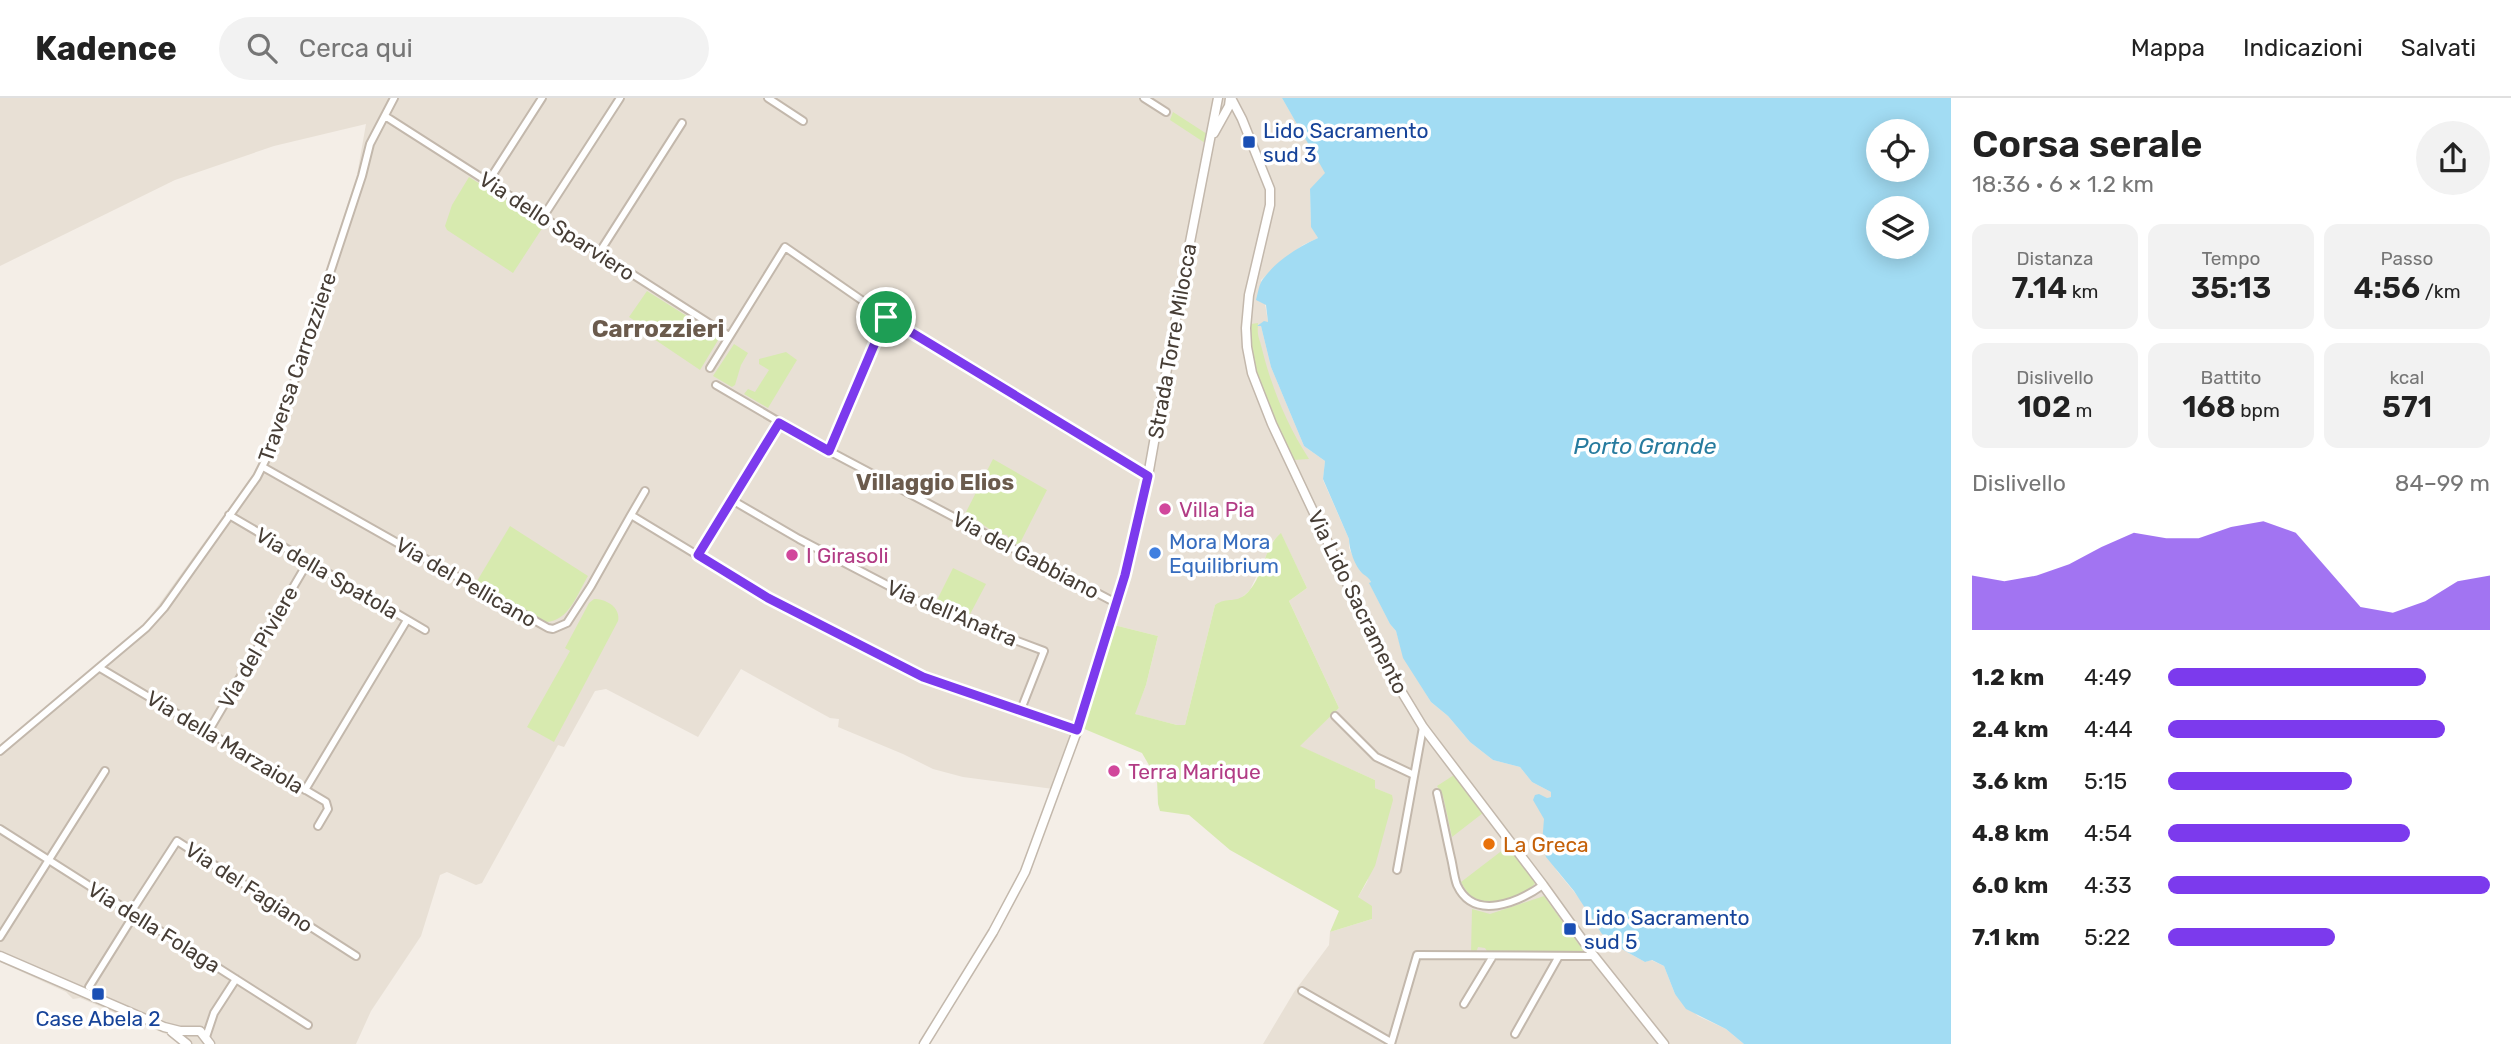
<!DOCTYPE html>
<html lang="it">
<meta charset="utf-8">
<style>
:root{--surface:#fff;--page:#f2f2f2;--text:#222;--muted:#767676;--line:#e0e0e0;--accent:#7c3aed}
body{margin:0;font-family:Rubik,sans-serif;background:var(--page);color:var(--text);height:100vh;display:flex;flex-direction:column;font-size:26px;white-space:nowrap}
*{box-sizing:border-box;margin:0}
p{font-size:23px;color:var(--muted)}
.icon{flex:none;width:38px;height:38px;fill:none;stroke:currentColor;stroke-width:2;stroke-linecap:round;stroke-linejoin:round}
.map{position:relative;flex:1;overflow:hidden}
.drawer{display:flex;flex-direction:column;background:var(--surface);width:560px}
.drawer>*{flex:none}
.fabs{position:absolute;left:1866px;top:21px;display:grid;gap:14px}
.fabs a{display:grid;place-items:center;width:63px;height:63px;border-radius:50%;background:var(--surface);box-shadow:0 4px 18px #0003;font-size:35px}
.pin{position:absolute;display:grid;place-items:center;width:60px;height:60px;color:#fff;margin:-30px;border:4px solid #fff;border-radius:50%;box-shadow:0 2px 7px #0007}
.round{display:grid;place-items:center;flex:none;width:74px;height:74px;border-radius:37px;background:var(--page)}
.headline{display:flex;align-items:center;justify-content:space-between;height:119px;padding:0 21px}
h1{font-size:38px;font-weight:600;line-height:52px}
.stats{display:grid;grid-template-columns:repeat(3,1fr);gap:10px;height:119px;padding:7px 21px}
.stats div{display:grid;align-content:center;border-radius:14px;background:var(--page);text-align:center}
.stats b{font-size:30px;font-weight:600}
.stats small{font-size:19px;font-weight:400}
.stats p{font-size:19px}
.chart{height:196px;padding:14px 21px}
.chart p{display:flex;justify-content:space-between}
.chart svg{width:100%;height:126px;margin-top:7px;fill:var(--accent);opacity:.7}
ul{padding:0 21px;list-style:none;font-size:23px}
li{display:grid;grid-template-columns:112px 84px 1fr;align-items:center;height:52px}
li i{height:18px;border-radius:9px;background:var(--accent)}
header{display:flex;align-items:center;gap:42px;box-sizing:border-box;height:98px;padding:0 35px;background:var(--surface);border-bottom:2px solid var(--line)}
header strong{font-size:33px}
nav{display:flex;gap:38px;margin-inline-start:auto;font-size:24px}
.search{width:490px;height:63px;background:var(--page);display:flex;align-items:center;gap:18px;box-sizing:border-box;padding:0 24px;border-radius:38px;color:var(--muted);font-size:26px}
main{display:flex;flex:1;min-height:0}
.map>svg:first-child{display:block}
.residential{fill:#e8e0d5}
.green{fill:#d7eaaf}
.water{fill:#a2dcf3;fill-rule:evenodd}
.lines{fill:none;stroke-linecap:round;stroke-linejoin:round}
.minor-casing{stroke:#c3b8ac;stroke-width:10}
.tertiary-casing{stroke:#c3b8ac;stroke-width:11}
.minor{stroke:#fff;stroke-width:6}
.tertiary{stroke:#fff;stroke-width:8}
.route-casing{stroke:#fff;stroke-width:14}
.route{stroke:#7c3aed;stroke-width:9}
.transit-dot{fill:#1a4fb4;stroke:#fff;stroke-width:2.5}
.hotel-dot{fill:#d1479c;stroke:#fff;stroke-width:2.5}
.shop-dot{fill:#3f7fe0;stroke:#fff;stroke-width:2.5}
.food-dot{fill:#e8710a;stroke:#fff;stroke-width:2.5}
.labels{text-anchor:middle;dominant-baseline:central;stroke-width:7;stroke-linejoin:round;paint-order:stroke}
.transit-label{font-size:21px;fill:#164399;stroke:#fff;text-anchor:start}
.street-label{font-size:21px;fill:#473e36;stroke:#fff}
.hotel-label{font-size:21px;fill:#b23c85;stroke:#fff;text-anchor:start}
.shop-label{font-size:21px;fill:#366cbe;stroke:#fff;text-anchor:start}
.food-label{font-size:21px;fill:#c56008;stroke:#fff;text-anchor:start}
.water-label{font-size:23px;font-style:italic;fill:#277b9e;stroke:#fff}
.neighbourhood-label{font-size:23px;font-weight:bold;fill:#6b5b4d;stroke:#fff}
.quarter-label{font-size:24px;font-weight:bold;fill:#6b5b4d;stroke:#fff}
</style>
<header>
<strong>Kadence</strong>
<div class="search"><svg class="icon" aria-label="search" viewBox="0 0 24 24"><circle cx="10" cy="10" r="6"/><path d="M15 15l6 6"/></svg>Cerca qui</div>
<nav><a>Mappa</a><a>Indicazioni</a><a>Salvati</a></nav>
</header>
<main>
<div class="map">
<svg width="1951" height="946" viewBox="0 0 1951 946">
<rect width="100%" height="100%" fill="#f4eee7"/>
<path class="residential" d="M0,0H1282L1326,75L1310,92L1311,128L1318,140L1303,147L1278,166L1261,182L1268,224L1259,228H1261L1271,269L1304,348L1325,363L1323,382L1349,441V450L1360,473L1368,477L1371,484L1370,486L1390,526L1396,533L1404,560L1431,604L1448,618L1470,644L1493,662L1520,669L1532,684L1551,694L1552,699L1547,700L1542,745L1557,773L1620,850L1645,864L1651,862L1664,868L1675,896L1698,918L1726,931L1744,946H1263L1294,894L1329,847L1330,834L1372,821L1358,799L1367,784L1391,697L1375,690V682L1299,648L1339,610L1289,503L1307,490L1281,436L1273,443L1250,492L1239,502L1226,503L1215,507L1185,627H1177L1134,616L1146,587L1158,538L1114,527L1061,692L963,679L933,671L903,656L838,629L839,621L830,620L741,571L698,639L606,591L595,593L564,649L558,647L482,785L476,787L447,774L440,777L421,838L371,913L356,946H181L168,937L80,900L73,901L66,894L0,864V647L144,527L258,370L271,342L357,77L366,26L274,48L175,82L0,168Z"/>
<path class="green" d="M1173,14L1207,36L1205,45L1170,22Z
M469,79L538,122L536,127L543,129L513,175L447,132L445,128L452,107Z
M647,193L720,239L700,272L654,241L656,237L629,219Z
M1258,225C1257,240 1259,238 1262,251C1272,291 1287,327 1309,361L1293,362L1256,275L1252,261L1251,226Z
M734,246L748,255L741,267L735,287L732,289L713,278Z
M786,254L797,262L768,310L744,296L748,291L755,294L769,272L759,266V261Z
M993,361L1047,392L1019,447L1010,442L1007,437C995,436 986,429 977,422L974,423L964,418Z
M510,428L588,478C577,496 569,524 545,524L477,483Z
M1281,435L1307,490L1289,503L1339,610L1300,648L1375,682V690L1392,697L1393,702L1375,768L1358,799L1372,808V821L1330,834L1339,813L1230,752L1189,717L1160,713L1158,706L1157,681L1142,655L1082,630L1114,527L1158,538L1146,587L1135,616L1177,627H1185L1215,507C1227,498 1237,507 1249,493C1264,477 1263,450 1281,435Z
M953,470L986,486L968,520L935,506Z
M594,501C607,501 621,510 618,523L554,644L527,629L570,553L565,550L589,505Z
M1454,677L1483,715L1452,739L1443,698L1437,688Z
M1508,748L1536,784C1529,793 1523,795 1513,799C1489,808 1474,809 1461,784Z
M1544,798L1583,852L1582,855H1488L1485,850L1478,849L1476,855H1471L1472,811L1490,816Z"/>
<path class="water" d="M1282,0H1951V946H1744L1726,931L1686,911L1675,896L1664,868L1652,862L1645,864L1620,850L1602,836L1574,793L1546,759L1542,745L1544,721L1533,702L1535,697L1539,696L1547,700L1551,699V694L1532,684L1520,669L1493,662L1470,644L1448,618L1431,604L1403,560L1396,533L1390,526L1369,485L1371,484C1369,480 1366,478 1363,476C1355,469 1349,451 1349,441L1323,381L1325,363L1304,348L1271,269L1261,228H1257L1264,223L1268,224L1266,207L1256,202C1258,195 1259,186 1263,181C1276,163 1298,149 1318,140L1311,129L1310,91L1325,75ZM1878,33H1916V72H1878ZM1878,110H1916V149H1878Z"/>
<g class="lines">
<defs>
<path id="minor" d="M768,0L803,23
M1144,0L1166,14
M385,18L729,238
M488,84L542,0
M543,119L620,0
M599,155L682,25
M710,270L785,149L886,219L1148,378
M716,287L829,353L1116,505
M829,353L886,219
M263,369L548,530L553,531L567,525L591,488L631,417L768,500L923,579L1077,633
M732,402L799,441L935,512L1044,553L1020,614
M229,417L425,532
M631,417L645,393
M698,457L779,325
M100,570L326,704L328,711L318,728
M1335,618L1376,659L1414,677
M208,634L308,464
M0,653L146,530L164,510L257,379L274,345L362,78L370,46L394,0
M305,692L407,522
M1437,695C1442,717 1446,738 1451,760C1453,768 1454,779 1457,787C1474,824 1519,804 1543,787
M0,731L308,927
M1397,772L1423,629
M131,814L177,743L356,858
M0,839L105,673
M89,889L134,817
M1302,893L1391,944
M1464,906L1493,858
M1515,936L1559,858
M206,939L214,915L236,881
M1391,946L1417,857L1594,858"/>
<path id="tertiary" d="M1231,0L1242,21L1270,91V107L1249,197L1246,230L1247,249L1252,275L1272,326L1386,568L1423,629L1543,787L1594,858L1664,946
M1214,35L1229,8L1230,0
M0,858L164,929L180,933H200L210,946
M172,934L187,946
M924,946L993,834L1025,774L1077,633L1125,477L1148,378L1184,175L1218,0"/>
</defs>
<use href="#minor" class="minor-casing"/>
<use href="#tertiary" class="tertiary-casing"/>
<use href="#minor" class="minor"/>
<use href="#tertiary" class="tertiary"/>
</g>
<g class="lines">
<defs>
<path id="route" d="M886,219L1148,378L1125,477L1077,632L923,579L768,500L698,457L779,325L829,353Z"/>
</defs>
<use href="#route" class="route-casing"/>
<use href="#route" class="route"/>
</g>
<g class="transit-dot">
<rect x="1242" y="37" width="14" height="14" rx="3.5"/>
<rect x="1563" y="824" width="14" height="14" rx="3.5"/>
<rect x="91" y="889" width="14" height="14" rx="3.5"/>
</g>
<g class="hotel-dot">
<circle cx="1165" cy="411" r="7"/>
<circle cx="792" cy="457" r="7"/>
<circle cx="1114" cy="673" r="7"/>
</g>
<circle class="shop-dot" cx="1155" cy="455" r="7"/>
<circle class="food-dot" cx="1489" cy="746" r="7"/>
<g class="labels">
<g class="transit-label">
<text x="1263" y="32">Lido Sacramento<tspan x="1263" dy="24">sud 3</tspan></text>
<text x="1584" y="819">Lido Sacramento<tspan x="1584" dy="24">sud 5</tspan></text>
<text x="98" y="920" text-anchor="middle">Case Abela 2</text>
</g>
<g class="street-label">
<text transform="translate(557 128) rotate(33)">Via dello Sparviero</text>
<text transform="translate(1172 243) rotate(-80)">Strada Torre Milocca</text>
<text transform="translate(297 269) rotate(-71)">Traversa Carrozziere</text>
<text transform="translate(1026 457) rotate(28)">Via del Gabbiano</text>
<text transform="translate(327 475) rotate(30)">Via della Spatola</text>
<text transform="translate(466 484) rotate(30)">Via del Pellicano</text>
<text transform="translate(1358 504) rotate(64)">Via Lido Sacramento</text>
<text transform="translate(952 515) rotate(23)">Via dell'Anatra</text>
<text transform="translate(258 549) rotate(-60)">Via del Piviere</text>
<text transform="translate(225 644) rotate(31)">Via della Marzaiola</text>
<text transform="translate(249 789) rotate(33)">Via del Fagiano</text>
<text transform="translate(154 829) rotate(32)">Via della Folaga</text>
</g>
<g class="hotel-label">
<text x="1179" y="411">Villa Pia</text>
<text x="806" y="457">I Girasoli</text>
<text x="1128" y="673">Terra Marique</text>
</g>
<g class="shop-label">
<text x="1169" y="443">Mora Mora<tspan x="1169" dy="24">Equilibrium</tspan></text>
</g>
<g class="food-label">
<text x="1503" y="746">La Greca</text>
</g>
<g class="water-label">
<text x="1645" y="348">Porto Grande</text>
</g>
<g class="neighbourhood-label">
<text x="935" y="384">Villaggio Elios</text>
</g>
<g class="quarter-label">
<text x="658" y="231">Carrozzieri</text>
</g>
</g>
</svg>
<div class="fabs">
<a><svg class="icon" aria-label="locate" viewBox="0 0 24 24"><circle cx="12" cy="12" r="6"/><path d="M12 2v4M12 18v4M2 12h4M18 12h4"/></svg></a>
<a><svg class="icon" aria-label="layers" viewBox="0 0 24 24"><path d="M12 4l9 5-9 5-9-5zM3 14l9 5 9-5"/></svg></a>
</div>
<div class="pin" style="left:886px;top:219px;background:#1e9e55"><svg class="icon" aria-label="arrive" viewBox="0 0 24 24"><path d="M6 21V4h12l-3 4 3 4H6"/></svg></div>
</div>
<section class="drawer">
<div class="headline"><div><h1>Corsa serale</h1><p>18:36 · 6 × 1.2 km</p></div><a class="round"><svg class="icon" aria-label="share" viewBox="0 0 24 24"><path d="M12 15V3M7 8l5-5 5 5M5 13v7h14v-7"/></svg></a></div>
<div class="stats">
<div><p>Distanza</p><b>7.14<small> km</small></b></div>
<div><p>Tempo</p><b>35:13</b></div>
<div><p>Passo</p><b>4:56<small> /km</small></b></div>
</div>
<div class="stats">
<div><p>Dislivello</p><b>102<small> m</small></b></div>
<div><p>Battito</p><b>168<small> bpm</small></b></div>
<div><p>kcal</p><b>571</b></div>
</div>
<div class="chart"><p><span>Dislivello</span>84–99 m</p>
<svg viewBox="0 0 160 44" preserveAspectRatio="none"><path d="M0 44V25L10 27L20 25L30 21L40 15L50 10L60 12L70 12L80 8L90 6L100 10L110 23L120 36L130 38L140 34L150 27L160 25V44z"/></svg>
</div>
<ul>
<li><b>1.2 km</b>4:49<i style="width:80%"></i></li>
<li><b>2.4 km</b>4:44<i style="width:86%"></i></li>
<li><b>3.6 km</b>5:15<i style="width:57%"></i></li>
<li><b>4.8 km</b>4:54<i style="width:75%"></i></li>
<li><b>6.0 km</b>4:33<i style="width:100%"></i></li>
<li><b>7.1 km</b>5:22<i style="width:52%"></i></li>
</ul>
</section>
</main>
